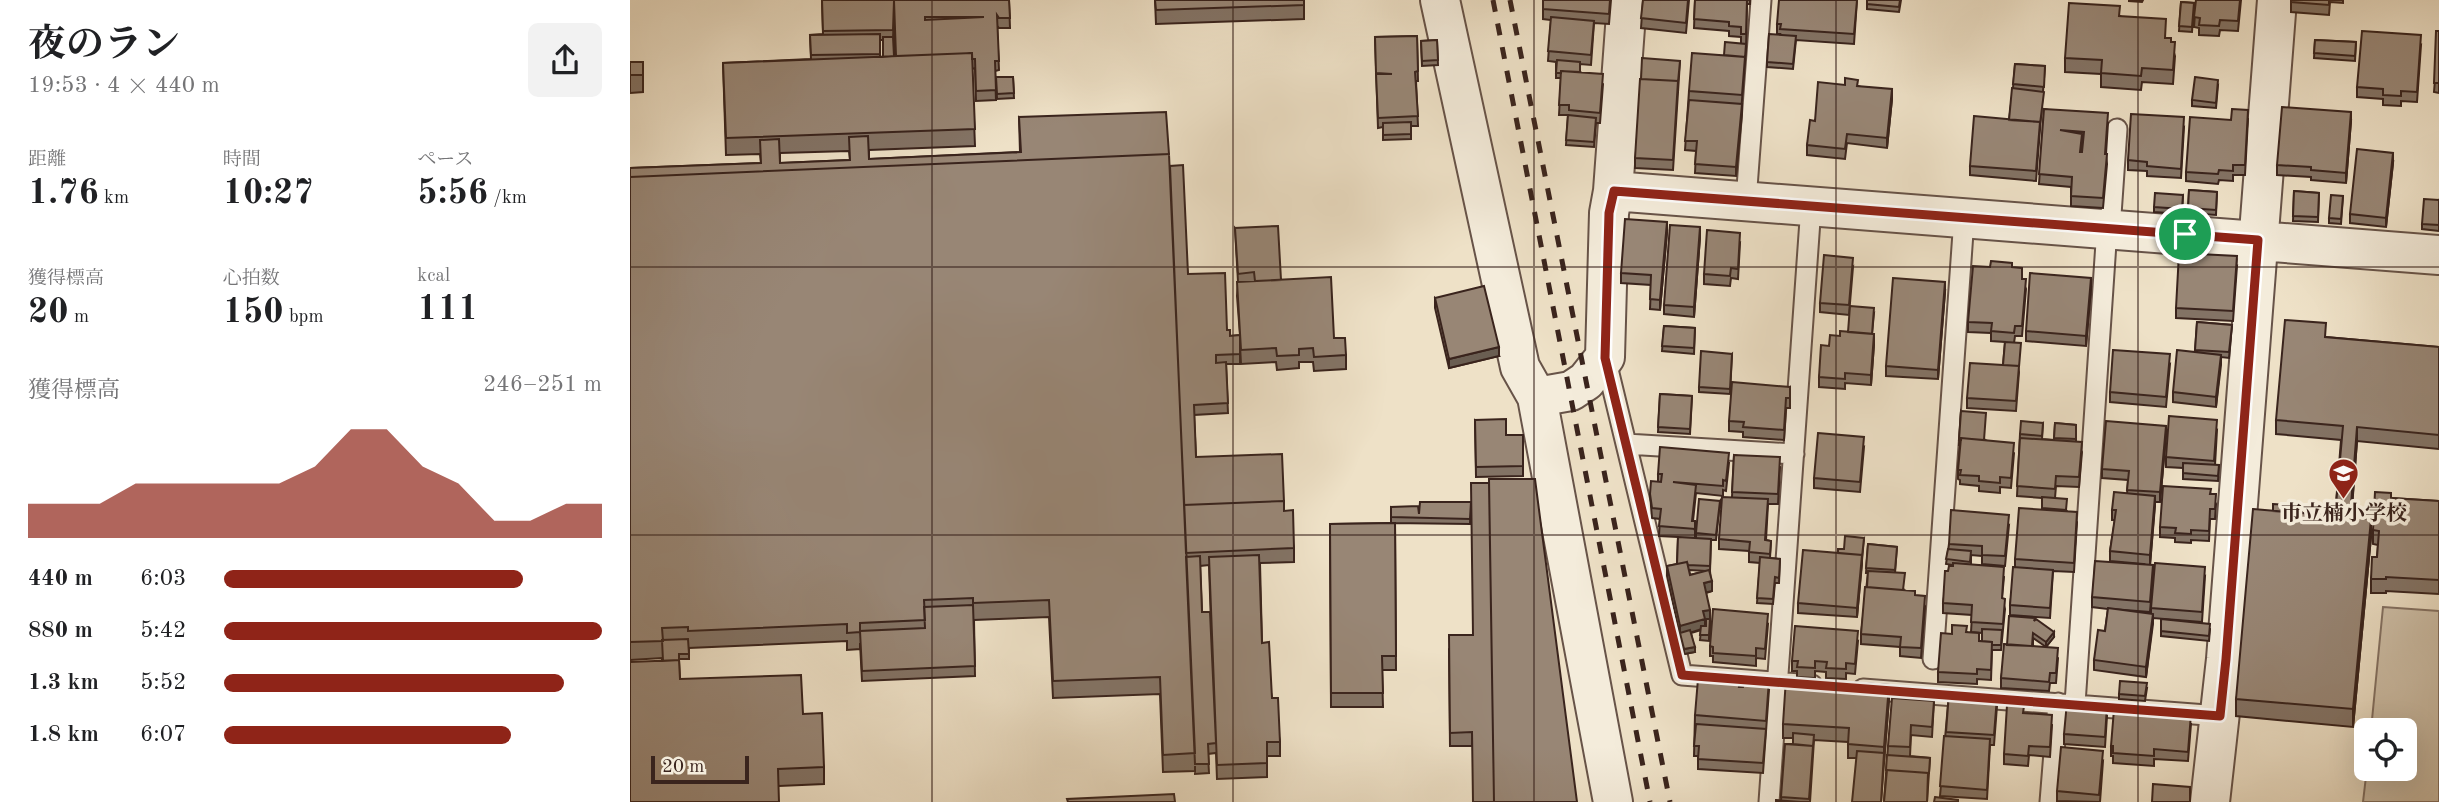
<!DOCTYPE html>
<html lang="ja">
<meta charset="utf-8">
<style>
:root{--surface:#fff;--page:#f2f2f2;--text:#202124;--muted:#757577;--accent:#8f2418}
body{margin:0;font-family:"Old Standard TT","Noto Serif JP",serif;background:var(--page);color:var(--text);height:100vh;display:flex;flex-direction:column;font-size:26px;white-space:nowrap}
*{box-sizing:border-box;margin:0}
p{font-size:23px;color:var(--muted)}
.icon{flex:none;width:38px;height:38px;fill:none;stroke:currentColor;stroke-width:2;stroke-linecap:round;stroke-linejoin:round}
.map{position:relative;flex:1;overflow:hidden}
.panel{display:flex;flex-direction:column;background:var(--surface);width:630px}
.panel>*{flex:none}
.controls{position:absolute;left:1724px;top:718px;display:grid;gap:14px}
.controls a{display:grid;place-items:center;width:63px;height:63px;border-radius:10px;background:var(--surface);box-shadow:0 7px 28px #0002;font-size:35px}
.scale{position:absolute;left:21px;bottom:18px;width:98px;box-sizing:border-box;padding-left:7px;border:4px solid #3a241d;border-top:0;font-size:19px;line-height:24px;white-space:nowrap;color:#3a241d;-webkit-text-stroke:5px #f4ecdb;paint-order:stroke}
.pin{position:absolute;display:grid;place-items:center;width:60px;height:60px;color:#fff;margin:-30px;border:4px solid #fff;border-radius:50%;box-shadow:0 2px 7px #0007}
.round{display:grid;place-items:center;flex:none;width:74px;height:74px;border-radius:10px;background:var(--page)}
.overview{display:flex;align-items:center;justify-content:space-between;height:119px;padding:0 28px}
h1{font-size:38px;font-weight:700;line-height:52px}
.metrics{display:grid;grid-template-columns:repeat(3,1fr);gap:10px;height:119px;padding:7px 28px}
.metrics div{display:grid;align-content:center}
.metrics b{font-size:35px;font-weight:700}
.metrics small{font-size:19px;font-weight:400}
.metrics p{font-size:19px}
.chart{height:196px;padding:14px 28px}
.chart p{display:flex;justify-content:space-between}
.chart svg{width:100%;height:126px;margin-top:7px;fill:var(--accent);opacity:.7}
ul{padding:0 28px;list-style:none;font-size:23px}
li{display:grid;grid-template-columns:112px 84px 1fr;align-items:center;height:52px}
li i{height:18px;border-radius:9px;background:var(--accent)}
main{display:flex;flex:1;min-height:0}
.map>svg:first-child{display:block}
.park{fill:#cfc1aa;stroke:#847264;stroke-width:2}
.lines{fill:none;stroke-linecap:round;stroke-linejoin:round}
.lane-casing{stroke:#675348;stroke-width:23}
.street-casing{stroke:#675348;stroke-width:42}
.lane{stroke:#f4ecdb;stroke-width:19}
.street{stroke:#f4ecdb;stroke-width:38}
.rail{stroke:#3a241d;stroke-width:5;stroke-dasharray:12 12;stroke-linecap:butt}
.wall{fill:#837365;stroke:#3a241d;stroke-width:2;fill-rule:evenodd}
.shaded-wall{fill:#6a5e52;stroke:#3a241d;stroke-width:2}
.building{fill:#988675;stroke:#3a241d;stroke-width:2;fill-rule:evenodd}
.route-casing{stroke:#fff;stroke-width:14}
.route{stroke:#8f2418;stroke-width:9}
.grid{fill:none;stroke:#3a241d;stroke-width:2;stroke-opacity:0.55}
.labels{text-anchor:middle;dominant-baseline:central;stroke-width:7;stroke-linejoin:round;paint-order:stroke}
.poi-label{font-size:21px;font-weight:bold;fill:#3a241d;stroke:#f4ecdb}
</style>
<main>
<section class="panel">
<div class="overview"><div><h1>夜のラン</h1><p>19:53 · 4 × 440 m</p></div><a class="round"><svg class="icon" aria-label="share" viewBox="0 0 24 24"><path d="M12 15V3M7 8l5-5 5 5M5 13v7h14v-7"/></svg></a></div>
<div class="metrics">
<div><p>距離</p><b>1.76<small> km</small></b></div>
<div><p>時間</p><b>10:27</b></div>
<div><p>ペース</p><b>5:56<small> /km</small></b></div>
</div>
<div class="metrics">
<div><p>獲得標高</p><b>20<small> m</small></b></div>
<div><p>心拍数</p><b>150<small> bpm</small></b></div>
<div><p>kcal</p><b>111</b></div>
</div>
<div class="chart"><p><span>獲得標高</span>246–251 m</p>
<svg viewBox="0 0 160 44" preserveAspectRatio="none"><path d="M0 44V32L10 32L20 32L30 25L40 25L50 25L60 25L70 25L80 19L90 6L100 6L110 19L120 25L130 38L140 38L150 32L160 32V44z"/></svg>
</div>
<ul>
<li><b>440 m</b>6:03<i style="width:79%"></i></li>
<li><b>880 m</b>5:42<i style="width:100%"></i></li>
<li><b>1.3 km</b>5:52<i style="width:90%"></i></li>
<li><b>1.8 km</b>6:07<i style="width:76%"></i></li>
</ul>
</section>
<div class="map">
<svg width="1809" height="802" viewBox="0 0 1809 802">
<rect width="100%" height="100%" fill="#eee1c7"/>
<filter id="stains"><feTurbulence type="fractalNoise" baseFrequency=".00286" numOctaves="4"/><feColorMatrix values="0 0 0 0 .2 0 0 0 0 .09 0 0 0 0 .02 0 0 0 .5 -.17"/></filter>
<radialGradient id="worn" r=".72"><stop offset=".6" stop-color="#630" stop-opacity="0"/><stop offset="1" stop-color="#630" stop-opacity=".3"/></radialGradient>
<path class="park" d="M1753,607L1809,611V802H1733L1737,768H1774V730H1741Z"/>
<g class="lines">
<defs>
<path id="lane" d="M1116,201L1131,0
M1480,229L1487,129
M975,357L1052,675L1182,685
M996,444L1164,454
M1303,659L1334,218
M1233,689L1590,716
M1445,704L1477,228
M1139,802L1181,206
M1420,802L1428,703"/>
<path id="street" d="M810,0L890,367L907,397L983,802
M983,191L1809,255
M907,397L941,391L956,381L975,357L979,213L983,191L997,0
M1580,802L1596,659L1647,0"/>
</defs>
<use href="#lane" class="lane-casing"/>
<use href="#street" class="street-casing"/>
<use href="#lane" class="lane"/>
<use href="#street" class="street"/>
<path class="rail" d="M863,0L1020,802
M880,0L1040,802"/>
</g>
<path class="wall" d="M192,0H379L380,28H369L367,26L369,70L365,71L366,100L346,101L345,68L342,69L345,146L239,150V159L390,152L389,117L540,166L558,274L597,330L600,336L610,335L607,296L608,282L605,228L704,338L716,355V369L684,371L683,362H669V368L647,370L646,362L611,364L610,345V364H596L598,413L564,415L566,457L654,511L664,548V562L630,563L632,643L650,742V756H637V777L587,779L586,753L578,754L579,773L565,774V766V771L533,772L530,694L423,698L419,617L344,620L345,676L232,681L230,643V649L217,650V641L59,648V659H49L50,679L173,714L194,767V784L149,786L32,661V658L0,660V168L131,163L130,154L96,155L93,63L181,59L180,35L193,34ZM264,11L265,56H264L263,40ZM250,40H253V57H250ZM219,151L220,160L150,163V153ZM579,565L582,655L572,612L570,566Z
M525,0H674V19L526,24Z
M981,0L979,24L964,23L961,65L950,64V72L973,84L970,123H966L964,147L936,145L938,115H929L931,78H926V62L918,61L921,20L913,19V9Z
M1013,0H1059L1056,33L1011,28Z
M1065,0H1120V4H1117L1116,49L1106,176L1065,173L1066,151L1055,150L1059,91L1094,55L1111,43V37L1099,36V31L1064,28Z
M1227,0L1224,44L1166,40L1163,69L1137,67V62L1150,34H1147V24Z
M1271,0L1269,12L1237,9V4Z
M1499,0H1513L1512,2L1499,1Z
M1566,0H1611L1608,31L1590,30L1589,36L1569,35V28L1564,27Z
M1661,0H1713V3L1700,2L1699,15L1661,12Z
M1551,2L1564,3L1562,32L1549,31Z
M1490,16L1536,38L1541,42L1545,56L1543,84L1512,82L1511,90L1471,87V74L1435,72V58Z
M1809,31V93L1804,92Z
M787,36L788,81H786L788,126H781V139L753,140V127L748,128L745,37Z
M807,40L808,65L792,66L791,41Z
M1685,40L1726,42L1725,61L1684,58Z
M1791,45L1787,102L1771,101V106L1753,105V99L1727,97V87Z
M1050,61L1043,170L1005,168V158Z
M0,62H13V92L0,93Z
M1385,64L1415,66L1406,181L1340,175V166L1379,120L1383,88Z
M366,77H383L384,98L367,99Z
M1588,85L1586,108L1562,106V100Z
M1228,86L1262,99L1257,148L1217,143L1215,159L1177,155V145L1185,121Z
M1414,109L1478,123L1476,154L1477,164L1473,208L1441,206V187L1409,184Z
M1618,119L1615,175H1603V181L1589,180L1588,184L1556,181V172L1601,120Z
M1721,121L1716,183L1681,180V177L1647,175V165Z
M1554,127L1551,178L1517,176V171L1498,170V160Z
M1763,163L1756,227L1720,223V214Z
M1559,190L1587,192L1586,215L1558,213Z
M1664,191L1689,193L1688,222L1663,221Z
M1553,195L1552,214L1524,212V207Z
M1713,196L1711,224L1699,223V218Z
M1809,200V231L1792,229V224Z
M1037,232L1030,310L1020,309L1021,285L991,283V273Z
M1070,237L1064,317L1034,314V305Z
M1110,243L1108,279L1101,278L1100,286L1074,284V274Z
M1607,266L1603,321L1546,318V308Z
M1223,267L1219,315L1190,312V303Z
M1382,268L1392,279L1396,289L1392,336H1385L1384,343L1389,372L1386,411L1337,408V398L1373,365L1375,342L1361,341V333L1338,332V322Z
M1461,288L1456,346L1396,341V331Z
M1315,292L1308,379L1256,376V366Z
M805,298L869,356L819,368L805,308Z
M1244,313L1242,334L1244,344L1241,385L1215,383V389L1189,387V377L1199,346L1210,336L1218,332Z
M1567,322L1602,325L1599,358L1591,357L1586,407L1543,402V392L1565,352Z
M1034,326L1065,328L1064,354L1032,351Z
M1696,337L1809,347V449L1727,441L1721,518L1741,537L1723,727L1606,716V699L1672,513L1705,516L1711,440L1646,434V420Z
M1102,354L1100,394L1069,392V387Z
M1540,364L1536,407L1480,402V392Z
M1160,387V408H1156L1154,440L1113,437V432L1099,431V421Z
M1030,394L1062,396L1060,434L1028,432Z
M1331,411L1355,440L1384,453L1381,488L1370,487V493L1349,491V486L1330,484V480L1328,479V470L1330,445H1329Z
M845,420L876,435H893V476L846,477Z
M1413,423L1412,439L1424,440L1425,423L1446,425V441L1452,452L1449,487L1426,486L1425,498L1447,522L1444,572L1423,571L1420,618L1380,615V605L1385,567V559L1412,509V498L1387,496L1390,434Z
M1587,430L1585,465H1589L1588,481L1553,479V468L1536,467V457Z
M1536,436L1530,502H1525L1520,565L1523,575L1520,612L1482,609L1521,614V608L1575,576L1572,622L1523,618L1516,677L1464,670V660L1475,631L1478,609L1462,607V597L1513,564L1480,561V551L1485,520H1482V510L1497,494L1498,480L1472,478V469Z
M1234,447L1230,492L1184,488V478Z
M1104,455L1150,467L1148,504H1138L1136,540L1141,541L1140,558L1150,559L1149,583H1145L1143,604L1127,603L1130,563L1119,562V551L1089,549V539L1102,497Z
M1099,463L1096,491L1093,490V496L1066,493L1063,521L1065,531V538H1066V533L1090,501L1086,540H1081L1080,571L1082,591L1076,593L1080,624L1079,641L1070,640L1071,630L1061,633L1065,652L1054,654L1037,576V566L1047,564L1048,537L1029,536L1030,519L1022,518L1020,494L1028,482V474ZM1059,570L1076,571L1060,575Z
M859,483L842,746H820L819,649L843,635Z
M1581,494L1586,504L1585,519H1580L1579,541L1561,540V543L1545,542V538L1530,537V527Z
M1761,498L1809,501V594L1756,591V593H1741V579L1747,557L1748,545L1743,544V530Z
M841,502L840,524L761,523V507L789,514Z
M765,523L766,670H752L753,707H701L700,524Z
M1379,525L1375,566L1352,564V556L1341,555V565L1374,577L1372,598L1375,609L1371,650H1362L1361,680L1347,679V684L1308,682V672L1322,634L1337,632L1349,641H1352V633L1341,632L1342,615L1313,613V603L1318,571L1323,566V565L1316,564L1319,544Z
M1234,538L1227,617L1168,613V603L1208,553Z
M1238,544L1267,547L1265,573L1274,590L1285,595L1295,606L1291,658L1270,656V647L1231,644V634L1238,573H1236Z
M1531,619L1580,629L1579,641L1531,636Z
M1404,621L1424,637L1416,647L1403,638V646L1428,658L1426,683H1420L1419,691L1371,688V678L1377,645Z
M1138,624L1135,659L1126,658V666L1083,662V656H1080V646Z
M1228,641L1225,674L1216,673V679L1196,678V672L1185,671V678L1167,677V671H1162V661Z
M1110,687L1139,690L1133,773L1068,769V756H1064L1065,715Z
M1517,688L1515,701L1489,699V694Z
M1319,693L1367,706L1364,745H1360L1357,799L1310,796Z
M1259,699L1251,802L1227,758H1218V742L1184,740L1180,802H1146L1151,801L1155,744H1163V738H1153V724Z
M1304,701L1302,737L1281,735L1280,756L1300,758L1297,802H1254L1258,746Z
M1393,713L1422,725L1420,757L1399,755L1398,766L1374,764V754Z
M1477,716L1475,747L1434,744V734Z
M1561,724L1558,761L1524,759V766L1483,763V756H1481V746Z
M1473,761L1470,802L1427,801V791Z"/>
<path class="shaded-wall" d="M1262,89V99L1257,148V138Z
M1112,104V114L1106,176V167Z
M1721,112V121L1716,183V173Z
M1763,153V163L1756,227V218Z
M1037,222V232L1030,310V300Z
M1070,227V237L1064,317V307Z
M1461,278V288L1456,346V336Z
M1315,282V292L1308,379V370Z
M1244,334V344L1241,385V375Z
M869,347V356L819,368V359Z
M1591,355V365L1586,407V397Z
M1536,426V436L1530,502V492Z
M1727,427V441L1720,535V521Z
M1525,496V506L1520,565V555Z
M1741,519V537L1723,727V709Z
M1232,555V564L1227,617V608Z
M1082,581V591L1074,593V583Z
M1080,610V624L1079,641L1080,619L1075,620V628L1050,636V626L1073,611Z
M1523,614V624L1516,677V667Z
M1424,632V637L1416,647V642Z
M1065,647V652L1054,654V649Z
M1259,685V699L1254,761V747Z"/>
<path class="building" d="M192,0H379L380,18H369L367,15L369,61H365L366,90L346,91L345,59H342V53L266,56L264,1L263,30L193,31ZM295,17H354L295,20Z
M525,0H674V5L526,10Z
M913,0H980L979,14L913,9Z
M1013,0H1058L1056,23L1011,18Z
M1065,0H1117L1116,34H1111V27L1099,26V22L1064,19Z
M1149,0H1227L1224,34L1150,29L1151,24H1147Z
M1237,0H1270L1269,7L1237,4Z
M1566,0H1610L1608,21L1590,20L1589,26L1569,25L1570,18L1564,17Z
M1661,0H1699V5L1661,2Z
M1551,2L1564,3L1562,27L1549,26Z
M1439,3L1490,6L1489,16L1536,19L1535,38H1541V42H1545L1543,70L1512,68L1511,76L1471,73L1472,60L1435,58Z
M921,17L964,21L961,55L918,51Z
M1732,31L1791,35L1787,92L1771,91V96L1753,95V89L1727,87Z
M1806,31H1809V83H1804Z
M250,34V54L181,55L180,35Z
M1139,34L1166,36L1163,64L1137,62Z
M787,36L788,71L785,72L788,116L748,118L746,74H762L746,73L745,37Z
M253,37H263L264,56L253,57Z
M807,40L808,60L792,61L791,41Z
M1685,40L1726,42L1725,56L1684,53Z
M1095,42L1116,44L1115,58V57L1094,55Z
M342,53L345,129L96,138L93,63Z
M1062,53L1115,57L1112,95L1059,91Z
M1012,58L1050,61L1048,82V81L1011,79Z
M927,60L950,62V72L931,71V73H926Z
M0,62H13V75H0Z
M1385,64L1415,66L1414,87L1383,84Z
M931,71L973,74L970,113L939,110V105H929Z
M366,77H383L384,93L367,94Z
M1565,77L1588,80L1586,103L1562,100Z
M1215,78L1228,80L1227,86L1262,89L1257,138L1217,134L1215,149L1177,145L1180,120L1185,121L1188,82L1215,85Z
M1010,79L1048,81L1043,160L1005,158Z
M1382,88L1414,92L1410,124V122L1379,120Z
M1059,100L1112,104L1106,167L1065,164L1067,141H1055Z
M1652,107L1721,112L1716,173L1681,170V167L1647,165Z
M1414,109L1478,113L1475,154H1477L1473,198L1441,196L1442,177L1409,174ZM1430,130L1454,132L1452,152H1450L1452,134Z
M1602,109L1618,110L1615,165H1603V171L1589,170L1588,174L1556,172L1560,117L1601,120Z
M536,112L539,154L0,177V168L131,163L130,140L149,139L150,163L220,160L219,137L238,136L239,159L391,152L389,117Z
M1501,114L1554,117L1551,169L1517,166V162L1498,160Z
M938,115L966,118L964,142L936,140Z
M1344,116L1410,122L1406,171L1340,166Z
M781,122V134L753,135V123Z
M1727,149L1763,153L1756,218L1720,214Z
M539,154L565,753L533,755L530,677L423,681L419,600L343,603V598L294,600L295,620L230,623V632L217,633V624L58,631V627L32,628L33,641L0,642V177Z
M553,165L558,274L595,273L597,330H600V336L610,335V354L586,355V363L596,362L598,403L564,405L566,457L652,454L654,502V501L554,505L540,166Z
M1559,190L1587,192L1586,210L1558,208Z
M1664,191L1689,193L1688,217L1663,216Z
M1525,193L1553,195L1552,209L1524,207Z
M1701,195L1713,196L1711,219L1699,218Z
M1794,199L1809,200V225L1792,224Z
M995,219L1037,222L1030,300L1020,299L1021,275L991,273Z
M1040,225L1070,227L1064,307L1034,305Z
M648,226L651,280L625,281L624,272L608,274L605,228Z
M1077,230L1110,233L1108,269L1101,268L1100,276L1074,274Z
M1549,253L1607,256L1603,311L1546,308Z
M1194,255L1223,258L1219,305L1190,303Z
M1361,261L1382,263V267L1392,268V279H1396L1392,326H1385L1384,333L1361,331L1362,323L1338,322L1343,266L1360,267Z
M1400,273L1461,278L1456,336L1396,331Z
M701,277L704,338H715L716,355L684,357L683,348L669,349V355L647,356L646,348L611,350L607,282Z
M1263,278L1315,282L1308,370L1256,366Z
M854,286L869,347L819,359L805,298Z
M1220,306L1244,308L1242,334L1218,332Z
M1655,320L1696,323L1695,337L1809,347V435L1727,427L1720,518L1705,516L1713,426L1646,420Z
M1567,322L1602,325L1599,352L1565,350Z
M1034,326L1065,328L1064,348L1032,346Z
M1210,331L1244,334L1241,375L1215,373V379L1189,377L1191,345L1199,346L1200,335L1210,336Z
M1375,342L1391,343L1389,367V366L1373,365Z
M1483,350L1540,354L1536,397L1480,392Z
M1547,350L1591,355L1586,397L1543,392Z
M1071,351L1102,354L1100,389L1069,387Z
M1340,363L1389,366L1386,401L1337,398Z
M1102,382L1160,387V398H1156L1154,430L1113,427L1114,422L1099,421Z
M1030,394L1062,396L1060,429L1028,427Z
M1331,411L1356,413L1354,440L1331,438V440H1329Z
M1539,416L1587,420L1584,461L1536,457Z
M876,419V435H893V466L846,467L845,420Z
M1391,421L1413,423L1412,436L1390,434Z
M1476,421L1536,426L1530,492L1497,490L1499,471L1472,469Z
M1425,423L1446,425V439L1424,438Z
M1188,433L1234,437L1230,482L1184,478Z
M1331,438L1384,443L1381,478L1370,477V483L1349,481V476L1330,475L1331,470H1328Z
M1390,438L1452,442L1449,477L1426,476L1425,489L1387,486Z
M1030,447L1099,453L1096,481L1093,480V486L1043,482L1066,485L1062,521H1065V529L1029,526L1031,509L1022,508L1020,494L1021,481L1031,482L1032,474H1028Z
M1104,455L1150,457L1148,494L1102,492Z
M1553,463L1589,465L1588,476L1553,473Z
M859,479H905L947,802H864Z
M841,483H859L864,802H843L842,732L820,733L819,635H843Z
M1533,486L1581,489L1580,494H1586L1585,509H1580L1579,531L1561,530V534L1545,533L1546,528L1530,527Z
M1484,492L1525,496L1520,555L1480,551L1486,510H1482Z
M1745,492L1761,493V498L1809,501V580L1756,577V579H1741L1742,557H1747L1749,531L1743,530Z
M1092,497L1138,499L1135,540L1141,541L1140,554L1119,552L1120,542L1089,539Z
M1412,497L1437,499L1436,510L1412,508Z
M1069,499L1090,501L1086,535L1066,533Z
M654,501V511L663,510L664,548L556,553L554,505Z
M790,502H841L840,519L761,517V507L788,506L789,514Z
M1643,504L1672,506V513L1643,511Z
M1389,508L1447,512L1444,563L1385,559Z
M1623,509L1741,519L1723,709L1606,699Z
M1321,510L1379,515L1375,556L1352,555V546L1319,544Z
M765,523L766,656H752L753,693H701L700,524Z
M1215,536L1234,538L1232,557V555L1208,553V549H1214Z
M1048,537L1081,539L1080,566L1058,565L1057,562L1047,564Z
M1238,544L1267,547L1265,570L1236,568Z
M1318,549L1341,551L1340,562L1316,559Z
M1173,550L1232,555L1227,608L1168,603Z
M629,555L632,643L639,642L642,698H648L650,742H637V763L587,765L579,557Z
M570,556L572,612H580L586,743L578,744L579,764H565L556,557Z
M1130,557L1150,559L1149,578L1145,577L1143,599L1127,598Z
M1465,561L1523,565L1520,602L1462,597Z
M1057,562L1060,575L1079,570L1082,581L1074,583L1080,610L1073,611L1075,619L1050,626L1037,566Z
M1323,563L1374,567L1372,598L1375,599L1373,624L1341,622L1342,605L1313,603L1315,571H1318L1319,566H1323Z
M1525,563L1575,567L1572,612L1521,608Z
M1383,567L1423,570L1420,608L1380,605Z
M1238,571L1275,573L1273,590L1237,587Z
M1235,587L1285,591V595L1295,596L1291,648L1270,647L1271,637L1231,634Z
M343,605L345,666L232,671L230,631L295,628L294,607Z
M1478,608L1523,614L1516,667L1464,660L1468,630L1475,631Z
M1083,609L1138,614L1135,649L1126,648V656L1083,653V647L1080,646Z
M1379,616L1405,618L1404,621L1406,619L1424,632L1416,642L1403,633L1402,646L1377,645Z
M1076,619H1080L1079,635H1070L1071,626H1076Z
M1531,619L1580,624L1579,636L1531,631Z
M1322,625L1337,626L1336,632L1349,633V641L1362,642L1361,670L1347,669V674L1308,672L1311,633L1322,634Z
M1165,626L1228,631L1225,664L1216,663V669L1196,668L1197,662L1185,661V668L1167,667L1168,661H1162Z
M1352,629L1372,630L1371,645H1362V642L1352,641Z
M1060,630L1065,647L1054,649L1050,633Z
M58,639L59,654H49V660L33,661L32,640Z
M1374,644L1428,648L1426,673H1420L1419,682L1371,678Z
M49,660L50,679L171,675L173,714L192,713L194,767L148,769L149,802H0V662Z
M1114,678L1139,680L1136,721L1065,715L1068,679L1110,682L1109,687H1113Z
M1156,678L1259,685L1254,747L1218,744L1219,728L1153,724Z
M1490,681L1517,683L1515,696L1489,694Z
M1319,693L1367,697L1364,735L1316,732Z
M1262,698L1304,701L1302,727L1281,725L1280,747L1258,746Z
M1437,702L1477,706L1475,737L1434,734Z
M1377,705L1394,706L1393,713L1422,715L1420,747L1399,746L1398,756L1374,754Z
M1484,709L1561,714L1558,752L1524,749V756L1483,753V746H1481Z
M1066,724L1136,729L1133,763L1068,759L1069,746H1064Z
M1163,733L1184,735L1183,746L1163,744Z
M1314,736L1360,739L1357,790L1310,786Z
M1155,744L1183,746L1179,799L1151,797Z
M1431,747L1473,751L1469,795L1427,791Z
M1227,751L1254,753L1251,802H1222Z
M1257,755L1300,758L1299,773L1256,770Z
M1257,770L1298,773L1297,802H1254Z
M1523,784L1560,787V802H1522Z
M544,794L545,802H438L437,799Z
M1305,797L1328,800V802H1304Z
M1146,800L1170,802H1146Z"/>
<g class="lines">
<defs>
<path id="route" d="M984,191L1628,240L1596,659L1590,716L1052,675L975,358L979,213Z"/>
</defs>
<use href="#route" class="route-casing"/>
<use href="#route" class="route"/>
</g>
<path class="grid" d="M302,0V802M603,0V802M904,0V802M1206,0V802M1508,0V802M0,267H1809M0,535H1809"/>
<defs>
<symbol id="school-pin" viewBox="-11 -11 22 30"><path d="M0 17L-7.5 6A9.5 9.5 0 1 1 7.5 6Z" fill="#8f2418" stroke="#f4ecdb"/><path d="M0-5L7-2L0 1L-7-2ZM-4 1L0 2.5L4 1V4Q0 6-4 4Z" fill="#fff"/></symbol>
</defs>
<g fill-rule="evenodd">
<use href="#school-pin" x="1696" y="456" width="35" height="47"/>
</g>
<g class="labels">
<g class="poi-label">
<text x="1714" y="514">市立楠小学校</text>
</g>
</g>
<rect width="100%" height="100%" filter="url(#stains)"/>
<rect width="100%" height="100%" fill="url(#worn)"/>
</svg>
<div class="controls">
<a><svg class="icon" aria-label="locate" viewBox="0 0 24 24"><circle cx="12" cy="12" r="6"/><path d="M12 2v4M12 18v4M2 12h4M18 12h4"/></svg></a>
</div>
<div class="scale">20 m</div>
<div class="pin" style="left:1555px;top:234px;background:#1e9e55"><svg class="icon" aria-label="arrive" viewBox="0 0 24 24"><path d="M6 21V4h12l-3 4 3 4H6"/></svg></div>
</div>
</main>
